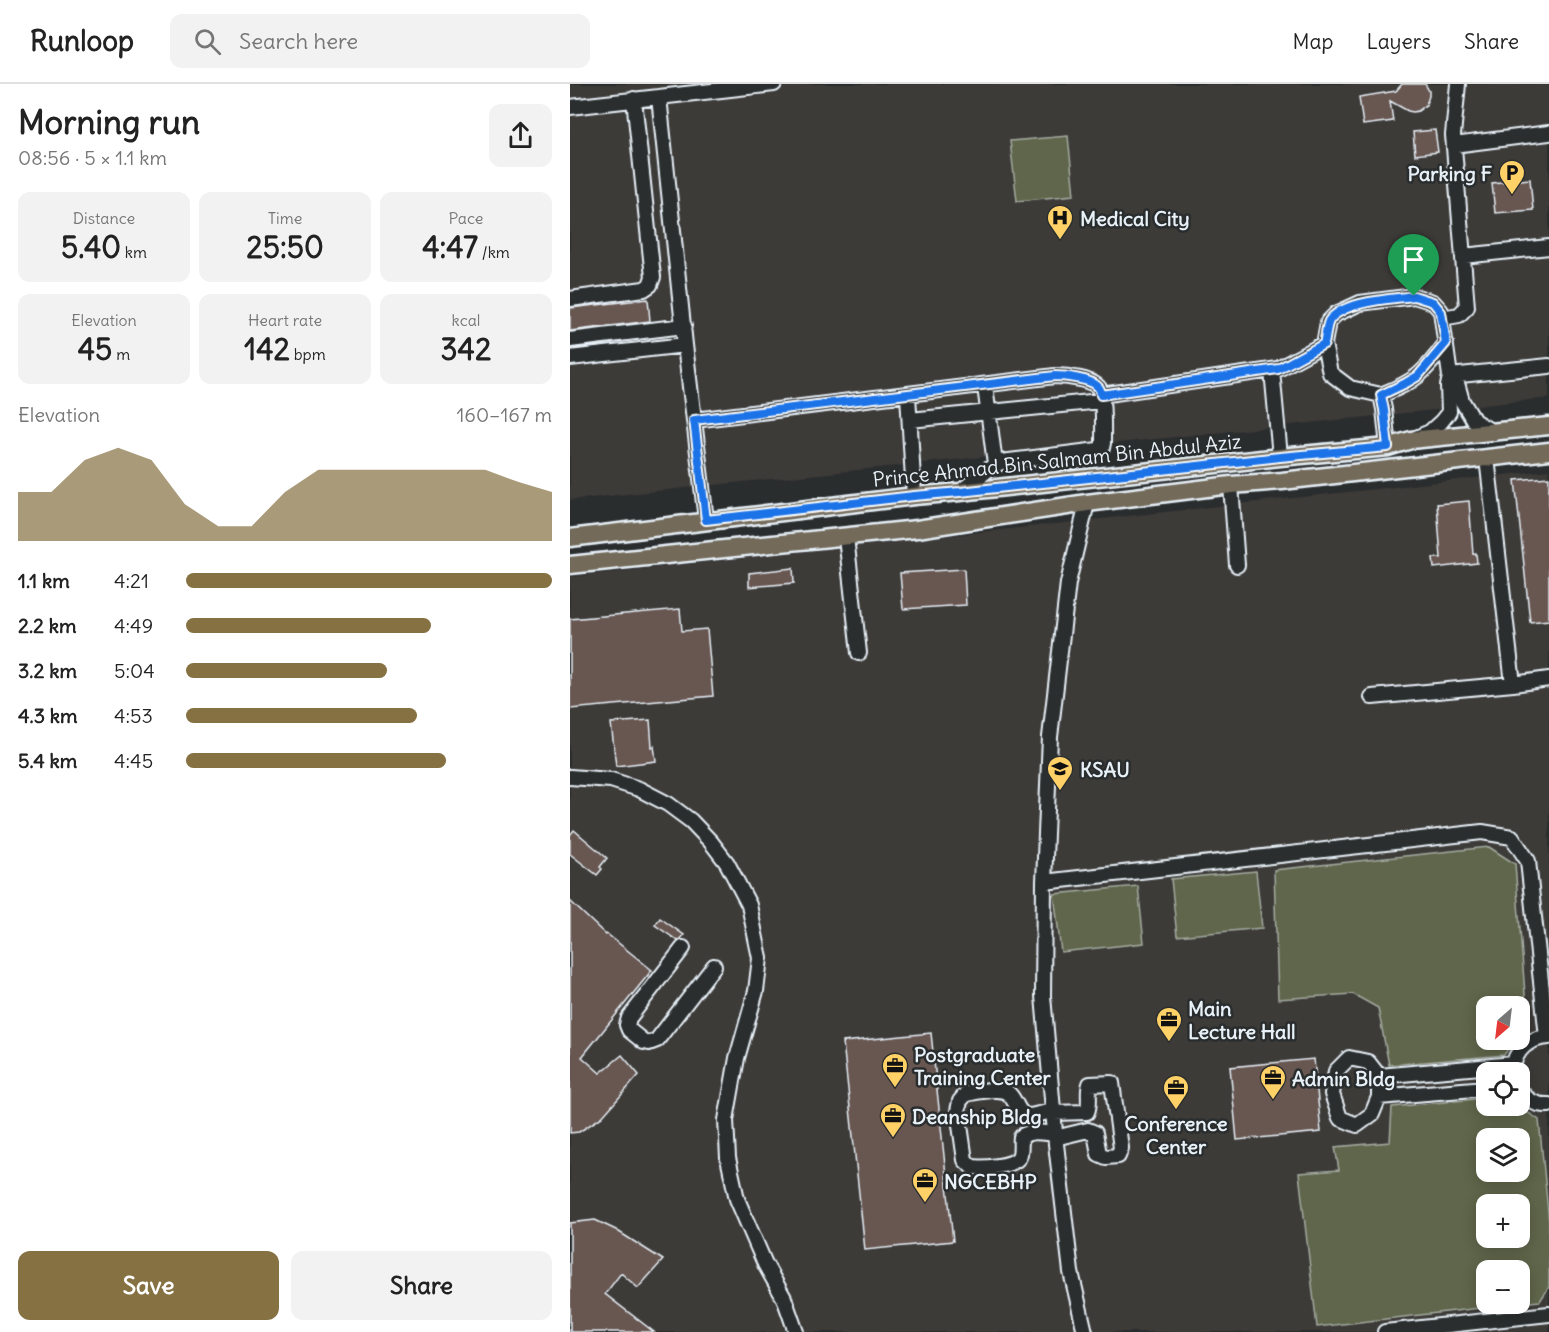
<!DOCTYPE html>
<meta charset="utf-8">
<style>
:root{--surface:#fff;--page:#f2f2f2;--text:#222;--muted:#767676;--line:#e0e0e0;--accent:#857141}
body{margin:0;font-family:Delius,sans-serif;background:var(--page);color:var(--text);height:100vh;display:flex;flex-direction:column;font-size:22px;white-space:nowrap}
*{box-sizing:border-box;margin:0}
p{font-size:20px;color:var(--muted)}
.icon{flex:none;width:33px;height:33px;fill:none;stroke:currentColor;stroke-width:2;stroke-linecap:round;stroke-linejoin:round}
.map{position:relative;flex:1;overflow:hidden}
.side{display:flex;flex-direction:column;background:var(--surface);width:570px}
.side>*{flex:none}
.needle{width:39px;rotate:208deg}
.buttons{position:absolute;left:906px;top:912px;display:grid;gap:12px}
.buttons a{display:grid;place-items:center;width:54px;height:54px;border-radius:12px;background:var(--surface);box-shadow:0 3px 15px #0003;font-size:30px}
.pin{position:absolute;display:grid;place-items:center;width:51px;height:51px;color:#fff;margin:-62px -26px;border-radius:50% 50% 50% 0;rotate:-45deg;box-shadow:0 0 6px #0007}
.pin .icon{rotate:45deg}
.round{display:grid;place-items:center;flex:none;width:63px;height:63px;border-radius:12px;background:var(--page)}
.overview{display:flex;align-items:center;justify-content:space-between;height:102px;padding:0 18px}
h1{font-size:33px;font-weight:700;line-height:45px}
.figures{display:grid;grid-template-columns:repeat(3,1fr);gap:9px;height:102px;padding:6px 18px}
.figures div{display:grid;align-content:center;border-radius:12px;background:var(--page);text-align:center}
.figures b{font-size:30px;font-weight:700}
.figures small{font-size:16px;font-weight:400}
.figures p{font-size:16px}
.chart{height:168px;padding:12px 18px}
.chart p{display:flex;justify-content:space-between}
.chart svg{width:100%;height:108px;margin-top:6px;fill:var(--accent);opacity:.7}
.primary-button{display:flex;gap:12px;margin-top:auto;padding:12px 18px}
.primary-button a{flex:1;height:69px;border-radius:12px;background:var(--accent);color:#fff;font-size:24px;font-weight:700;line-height:69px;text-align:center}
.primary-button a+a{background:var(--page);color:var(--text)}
ul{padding:0 18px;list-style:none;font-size:20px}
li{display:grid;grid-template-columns:96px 72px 1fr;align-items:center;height:45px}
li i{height:15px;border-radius:8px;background:var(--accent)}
header{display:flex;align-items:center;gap:36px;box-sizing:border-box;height:84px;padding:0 30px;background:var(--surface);border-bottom:2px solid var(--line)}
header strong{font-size:28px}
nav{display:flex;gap:33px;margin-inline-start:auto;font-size:21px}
.search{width:420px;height:54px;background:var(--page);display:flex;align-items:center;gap:15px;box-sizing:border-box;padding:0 21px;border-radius:12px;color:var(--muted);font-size:22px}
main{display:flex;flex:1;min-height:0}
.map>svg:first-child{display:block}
.built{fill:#3d3a38;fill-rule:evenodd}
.green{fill:#61664c;stroke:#a4aca2;stroke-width:1.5;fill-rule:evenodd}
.building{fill:#685751;stroke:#e8f1f8;stroke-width:1.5}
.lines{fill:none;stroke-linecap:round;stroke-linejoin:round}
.minor-casing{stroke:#e8f1f8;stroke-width:18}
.major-casing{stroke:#e8f1f8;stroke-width:21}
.minor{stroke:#2a2d2e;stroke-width:14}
.major{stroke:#736b5a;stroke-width:16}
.route-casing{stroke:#fff;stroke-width:12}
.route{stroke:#1a73e8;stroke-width:8}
.labels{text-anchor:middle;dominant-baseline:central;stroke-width:5;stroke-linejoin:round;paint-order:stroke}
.poi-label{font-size:20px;font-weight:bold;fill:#e8f1f8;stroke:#2a2d2e;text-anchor:start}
.street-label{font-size:20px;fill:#e8f1f8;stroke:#2a2d2e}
</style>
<header>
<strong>Runloop</strong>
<div class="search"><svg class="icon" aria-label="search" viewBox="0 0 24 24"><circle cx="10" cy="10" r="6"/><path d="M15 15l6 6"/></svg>Search here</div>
<nav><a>Map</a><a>Layers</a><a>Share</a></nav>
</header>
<main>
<section class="side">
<div class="overview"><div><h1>Morning run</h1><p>08:56 · 5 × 1.1 km</p></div><a class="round"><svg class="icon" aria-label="share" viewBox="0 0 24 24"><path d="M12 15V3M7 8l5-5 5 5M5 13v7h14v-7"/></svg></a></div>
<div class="figures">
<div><p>Distance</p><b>5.40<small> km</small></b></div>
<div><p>Time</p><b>25:50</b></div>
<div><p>Pace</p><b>4:47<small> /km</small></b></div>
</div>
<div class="figures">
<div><p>Elevation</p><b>45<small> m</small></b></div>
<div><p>Heart rate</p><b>142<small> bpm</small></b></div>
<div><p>kcal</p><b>342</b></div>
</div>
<div class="chart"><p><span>Elevation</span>160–167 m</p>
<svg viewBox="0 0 160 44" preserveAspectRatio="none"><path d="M0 44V24L10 24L20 11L30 6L40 11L50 29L60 38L70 38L80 24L90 15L100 15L110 15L120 15L130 15L140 15L150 20L160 24V44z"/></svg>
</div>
<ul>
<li><b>1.1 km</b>4:21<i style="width:100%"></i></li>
<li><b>2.2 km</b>4:49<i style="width:67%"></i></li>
<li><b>3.2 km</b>5:04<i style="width:55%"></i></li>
<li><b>4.3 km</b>4:53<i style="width:63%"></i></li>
<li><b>5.4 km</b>4:45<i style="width:71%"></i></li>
</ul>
<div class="primary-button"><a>Save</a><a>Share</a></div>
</section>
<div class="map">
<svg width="979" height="1248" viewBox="0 0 979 1248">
<rect width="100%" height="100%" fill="#2a2d2e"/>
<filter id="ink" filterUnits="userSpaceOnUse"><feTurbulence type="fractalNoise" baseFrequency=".0167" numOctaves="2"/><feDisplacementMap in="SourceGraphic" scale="12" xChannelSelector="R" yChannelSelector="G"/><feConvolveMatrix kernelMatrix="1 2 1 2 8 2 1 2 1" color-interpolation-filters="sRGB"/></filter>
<g filter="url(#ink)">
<path class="built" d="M0,0H979V314L0,416Z
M979,386V1248H0V493ZM916,922H950V956H916ZM916,988H950V1022H916ZM916,1054H950V1088H916ZM916,1120H950V1154H916ZM916,1186H950V1220H916Z"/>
<path class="green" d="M498,52L504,111L447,117L440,57Z
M919,763L945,780L957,936L950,947V922H916V956H944L934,971L819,981L808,924L783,910L708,915L704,786Z
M686,787L692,844L607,852L601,795Z
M568,802L574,859L491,868L484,810Z
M916,1014V1022H948L969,1036L979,1138V1203L970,1217L950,1219V1186H916V1220H945L747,1243L729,1089L769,1086L765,1063L820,1058L822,1023ZM916,1054H950V1088H916ZM950,1120V1154H916V1120Z"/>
<path class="building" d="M832,0H855L859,7V12L856,21L848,27L843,28L838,27L820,17L823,37L793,41L789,13L826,7Z
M865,46L868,68L845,71L843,48Z
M960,95L963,126L925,129L922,99Z
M78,215L80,237L0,247V224Z
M979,393V536L960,538L945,396Z
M899,417L903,470L906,469L907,479L864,484L863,474H871L867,420Z
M223,484L224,499L179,503V489Z
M394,485L396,521L333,525L330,489Z
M110,525L112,547L137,545L143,612L0,625V535Z
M80,636L82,663L84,662L86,677L46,682L41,639Z
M4,746L37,774L30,783L32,785L27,791L0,770V751Z
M0,817L36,851L37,850L82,886L12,973L30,989L52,971L69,991L32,1033L9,1048L0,1049Z
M90,834L114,851L110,856L108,857L85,841Z
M361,949L383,1157L295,1166L273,958Z
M744,975L751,1048L667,1056L660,983Z
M25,1136L46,1146L93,1176L68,1204L51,1189L35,1210L84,1248H0V1139Z"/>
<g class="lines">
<defs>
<path id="minor" d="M89,13L204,0
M0,23L89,13L115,261L136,436
M884,61L979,49
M893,172L979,163
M0,215L74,205L80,201L83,193L64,15
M872,234L889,231L897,223L883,51L888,0
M0,256L114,242
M0,274L115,261
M702,286L710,373
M880,292L979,282
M880,292L887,299L892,317L904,337L924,349
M415,302L425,380
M338,311L344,412
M531,311L708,285L754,260
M811,311C823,306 836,301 846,293C858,284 867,271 876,259
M124,336L485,292C495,292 526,295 530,306C534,315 533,348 533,359L532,364L528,366L431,378L419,385L390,408
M340,336L531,317
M818,363L814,325L811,311L780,304L760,289L754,260L758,238L766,230L790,219L844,212L863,218L871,227L880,292L878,302L879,328L871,338L860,348L846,354
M917,374L943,600
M661,401L667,481
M276,453L289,569
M802,613L943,600L979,595
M0,693L41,696L69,705L98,720L121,737L141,758L157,779L179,821L190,874L186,907L167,974L156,1036L158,1074L167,1115L195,1180L214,1214L226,1248
M474,798L912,748L942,753L958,777L977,953
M113,864L59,934L57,941L59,946L74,958L79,959L87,956L144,882
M779,974L798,978L809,992V1013L802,1030L787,1041L770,1034L762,1010L766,987Z
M943,986C944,966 959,954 979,953
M809,992L944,980
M950,1006C956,1016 967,1022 979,1021
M809,1013L916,1004
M483,1027C476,1028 467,1031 460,1032C445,1032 447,1011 434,1007C423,1004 407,1008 396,1010L390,1017L388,1027L395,1076L402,1083C412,1084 443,1083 449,1073C452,1067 450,1059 451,1053C461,1045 473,1049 485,1050
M483,1029L517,1028C521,1019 517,1009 520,1000L542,999L551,1064L548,1072L536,1073L529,1070L525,1049L518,1046L485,1054
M515,1248L501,1188L486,1060L473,912L474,798L480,653L498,499L517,419
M815,1248L979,1230"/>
<path id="major" d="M0,454L344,412L390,408L710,373L818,363L841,356L979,342
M0,481L347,445L517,419L661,401L712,397L979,367"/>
</defs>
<use href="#minor" class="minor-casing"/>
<use href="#major" class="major-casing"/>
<use href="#minor" class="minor"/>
<use href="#major" class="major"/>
</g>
</g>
<g class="lines" filter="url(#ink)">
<defs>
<path id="route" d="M844,212L863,218L871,228L876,259L848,292L836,299L811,311L814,326L818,363L710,373L390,408L344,412L136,436L124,336L485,292C494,292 521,295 527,302C531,305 530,306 531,311L708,285L754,260C756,253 756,243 759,237C772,217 822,215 844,212Z"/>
</defs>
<use href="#route" class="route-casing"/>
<use href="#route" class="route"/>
</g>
<defs>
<symbol id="parking-pin" viewBox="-11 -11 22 30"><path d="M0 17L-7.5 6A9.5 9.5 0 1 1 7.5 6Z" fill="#ffd166" stroke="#2a2d2e"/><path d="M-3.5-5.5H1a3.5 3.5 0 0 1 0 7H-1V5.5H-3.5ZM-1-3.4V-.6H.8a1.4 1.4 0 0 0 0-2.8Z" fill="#111"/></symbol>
<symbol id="hospital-pin" viewBox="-11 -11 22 30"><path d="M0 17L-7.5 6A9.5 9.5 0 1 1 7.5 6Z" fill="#ffd166" stroke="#2a2d2e"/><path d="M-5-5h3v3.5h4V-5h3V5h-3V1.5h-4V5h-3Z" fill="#111"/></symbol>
<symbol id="university-pin" viewBox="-11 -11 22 30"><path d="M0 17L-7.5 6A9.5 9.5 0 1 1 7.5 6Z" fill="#ffd166" stroke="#2a2d2e"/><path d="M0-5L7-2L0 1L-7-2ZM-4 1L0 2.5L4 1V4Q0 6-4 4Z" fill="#111"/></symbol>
<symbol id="office-pin" viewBox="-11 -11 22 30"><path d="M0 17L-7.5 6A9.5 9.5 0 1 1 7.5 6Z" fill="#ffd166" stroke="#2a2d2e"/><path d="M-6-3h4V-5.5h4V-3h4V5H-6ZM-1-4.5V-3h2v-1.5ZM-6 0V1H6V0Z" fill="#111"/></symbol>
</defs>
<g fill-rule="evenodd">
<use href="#parking-pin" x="927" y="74" width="30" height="40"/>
<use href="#hospital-pin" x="475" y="119" width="30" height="40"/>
<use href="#university-pin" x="475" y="670" width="30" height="40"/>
<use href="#office-pin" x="584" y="921" width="30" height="40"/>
<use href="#office-pin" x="310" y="967" width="30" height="40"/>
<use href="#office-pin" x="688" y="979" width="30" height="40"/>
<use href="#office-pin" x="591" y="989" width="30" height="40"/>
<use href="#office-pin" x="308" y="1017" width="30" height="40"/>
<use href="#office-pin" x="340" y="1082" width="30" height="40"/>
</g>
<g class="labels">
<g class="poi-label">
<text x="922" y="89" text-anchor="end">Parking F</text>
<text x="510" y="134">Medical City</text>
<text x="510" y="685">KSAU</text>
<text x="618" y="924">Main<tspan x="618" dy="23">Lecture Hall</tspan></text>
<text x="344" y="970">Postgraduate<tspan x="344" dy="23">Training Center</tspan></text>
<text x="722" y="994">Admin Bldg</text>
<text x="342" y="1032">Deanship Bldg</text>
<text x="606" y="1039" text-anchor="middle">Conference<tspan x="606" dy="23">Center</tspan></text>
<text x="374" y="1097">NGCEBHP</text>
</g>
<g class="street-label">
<text transform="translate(487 376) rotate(-6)">Prince Ahmad Bin Salmam Bin Abdul Aziz</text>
</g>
</g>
</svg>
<div class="buttons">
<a><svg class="needle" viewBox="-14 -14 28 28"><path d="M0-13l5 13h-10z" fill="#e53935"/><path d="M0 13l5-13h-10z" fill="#767676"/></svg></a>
<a><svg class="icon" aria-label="locate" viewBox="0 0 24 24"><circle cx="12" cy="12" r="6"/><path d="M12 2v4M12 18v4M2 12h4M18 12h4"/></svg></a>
<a><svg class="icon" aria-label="layers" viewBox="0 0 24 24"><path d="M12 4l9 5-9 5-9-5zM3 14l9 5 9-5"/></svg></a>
<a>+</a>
<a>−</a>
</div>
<div class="pin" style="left:844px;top:212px;background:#1e9e55"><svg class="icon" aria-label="arrive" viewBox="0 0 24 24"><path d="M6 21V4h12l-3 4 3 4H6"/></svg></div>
</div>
</main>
